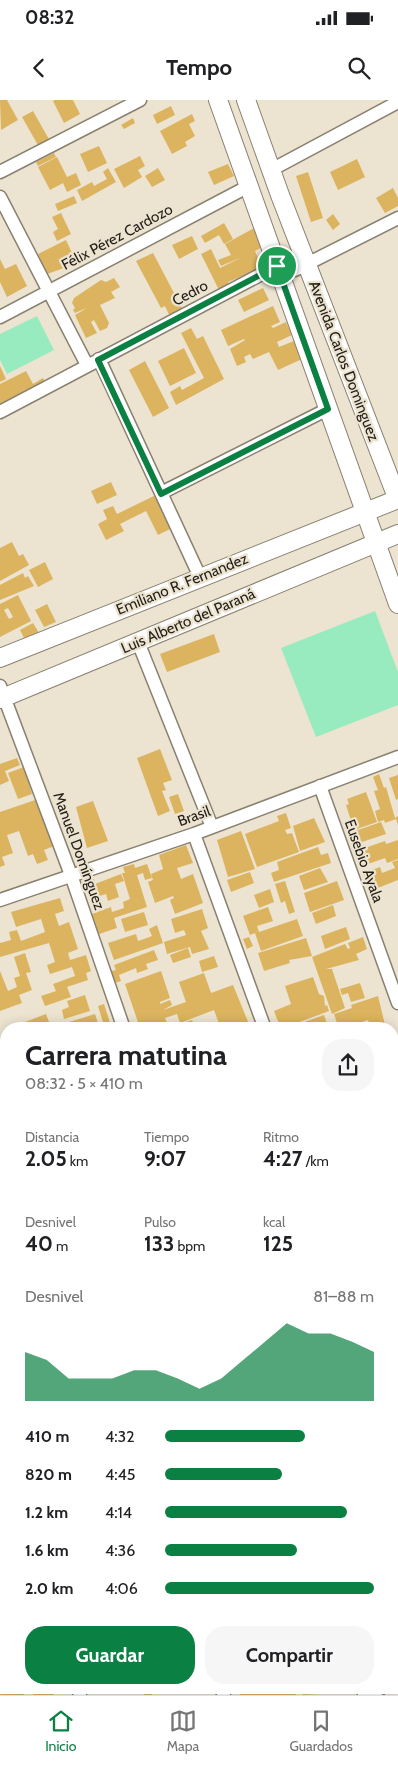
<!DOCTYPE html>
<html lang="es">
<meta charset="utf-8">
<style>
:root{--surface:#fff;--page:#f6f6f6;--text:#202124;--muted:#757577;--line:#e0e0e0;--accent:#0b8043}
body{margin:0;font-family:Cabin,sans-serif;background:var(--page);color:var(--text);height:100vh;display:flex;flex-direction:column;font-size:19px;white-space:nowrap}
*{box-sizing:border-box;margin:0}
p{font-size:16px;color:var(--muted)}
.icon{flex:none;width:28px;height:28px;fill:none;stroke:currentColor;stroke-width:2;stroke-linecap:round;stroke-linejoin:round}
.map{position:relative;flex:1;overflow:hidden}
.details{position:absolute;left:0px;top:922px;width:399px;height:672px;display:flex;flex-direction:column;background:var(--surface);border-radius:20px 20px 0 0;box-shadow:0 2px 12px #0003}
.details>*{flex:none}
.pin{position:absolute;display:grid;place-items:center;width:42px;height:42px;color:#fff;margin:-21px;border:2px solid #fff;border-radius:50%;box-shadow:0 1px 5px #0007}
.round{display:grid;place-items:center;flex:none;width:52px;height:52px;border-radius:20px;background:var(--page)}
.head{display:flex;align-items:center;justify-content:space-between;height:85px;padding:0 25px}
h1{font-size:28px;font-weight:700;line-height:38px}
.metrics{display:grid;grid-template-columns:repeat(3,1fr);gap:8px;height:85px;padding:5px 25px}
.metrics div{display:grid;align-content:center}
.metrics b{font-size:21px;font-weight:700}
.metrics small{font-size:14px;font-weight:400}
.metrics p{font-size:14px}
.chart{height:140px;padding:10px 25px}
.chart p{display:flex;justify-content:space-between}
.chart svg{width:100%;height:90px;margin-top:5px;fill:var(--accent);opacity:.7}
.cta{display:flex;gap:10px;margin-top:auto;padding:10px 25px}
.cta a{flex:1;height:58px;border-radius:20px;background:var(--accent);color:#fff;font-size:20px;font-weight:700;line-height:58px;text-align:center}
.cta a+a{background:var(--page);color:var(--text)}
ul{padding:0 25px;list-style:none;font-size:16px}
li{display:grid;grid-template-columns:80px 60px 1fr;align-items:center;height:38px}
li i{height:12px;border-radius:6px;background:var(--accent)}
.status{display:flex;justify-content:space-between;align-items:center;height:35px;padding:0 25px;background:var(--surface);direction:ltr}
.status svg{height:14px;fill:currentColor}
header{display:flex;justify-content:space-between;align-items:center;height:65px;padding:0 25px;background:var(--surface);font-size:22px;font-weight:700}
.dock{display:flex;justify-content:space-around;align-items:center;height:70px;border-top:1px solid var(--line);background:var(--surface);font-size:14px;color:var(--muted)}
.dock a{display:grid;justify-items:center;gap:2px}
.dock .current{color:var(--accent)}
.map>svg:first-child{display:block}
.green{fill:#98ebbf}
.building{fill:#dcb460;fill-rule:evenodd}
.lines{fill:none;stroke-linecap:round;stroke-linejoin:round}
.minor-casing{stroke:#898170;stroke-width:15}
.secondary-casing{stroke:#898170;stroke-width:20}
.minor{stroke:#fff;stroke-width:12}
.secondary{stroke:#fff;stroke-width:18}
.route-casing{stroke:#fff;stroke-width:10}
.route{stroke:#0b8043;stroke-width:6}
.labels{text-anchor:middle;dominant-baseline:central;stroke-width:4.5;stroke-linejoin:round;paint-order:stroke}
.street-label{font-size:15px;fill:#211d17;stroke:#ece3d0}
</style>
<div class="status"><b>08:32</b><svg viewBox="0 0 49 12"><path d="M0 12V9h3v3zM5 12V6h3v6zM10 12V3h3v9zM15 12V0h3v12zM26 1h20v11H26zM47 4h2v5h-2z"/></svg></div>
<header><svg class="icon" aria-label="back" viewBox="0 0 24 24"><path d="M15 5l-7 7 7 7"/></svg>Tempo<svg class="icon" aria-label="search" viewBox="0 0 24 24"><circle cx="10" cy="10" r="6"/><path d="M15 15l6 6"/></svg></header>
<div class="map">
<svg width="398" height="1595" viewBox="0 0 398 1595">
<rect width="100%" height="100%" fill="#ece3d0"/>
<path class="green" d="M37,216L54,250L7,274L0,260V234Z
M375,511L398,572V605L316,637L281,548Z"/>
<path class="building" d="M0,0H7L18,20L1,30Z
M55,0H73L80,14L64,23L53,1Z
M171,6L175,15L157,24L153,15Z
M33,11L50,41L39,47L22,17Z
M192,14L195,21L189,24L195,36L185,42L187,46L172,54L160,31Z
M133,18L135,23L124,29L121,25Z
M99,46L107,63L88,72L80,54Z
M54,53L56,57L38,66L36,62Z
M140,56L145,66L138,70L142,77L124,88L114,69Z
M57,57L67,77L76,73L81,85L67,92L63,83L50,90L38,67Z
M357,59L365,77L338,90L330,72Z
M228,64L234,76L214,85L208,72Z
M108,68L116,82L82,101L77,90L92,82L94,86L107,79L103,72Z
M158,68L165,80L152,87L145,76Z
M308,72L323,118L311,122L296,76Z
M393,88L398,98V106L385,113L376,98Z
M74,96L77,103L58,111L55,104Z
M61,113L71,134L57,141L53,132L58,129L52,117Z
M333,114L340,124L333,130L326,120Z
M224,123L233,139L224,144L219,135L205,143L201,136Z
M256,127L263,147L255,151L264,171L251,178L249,173L228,182L231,189L221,194L201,154L211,149L220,168L242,157L221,166L218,160L231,155L225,144Z
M192,136L198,149L179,159L172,145Z
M66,140L74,157L68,160L70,166L47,174L38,154Z
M153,153L184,212L171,219L165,206L161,208L136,161Z
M0,159L5,169L16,164L27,186L7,197L0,182Z
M114,178L120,187L111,192L115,198L100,205L109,223L107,228L100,231L94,220L91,222L97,233L86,238L75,215L87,208L75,213L73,210L75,208L72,203L74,198L101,180L106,182Z
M263,188L269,200L244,212L238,200Z
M273,206L280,222L271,226L273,228L286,222L292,235L277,242L279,247L294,241L302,259L278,270L269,252L253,259L250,254L244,257L246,262L237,266L230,249L245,240L244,239L228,246L221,230Z
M191,228L197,239L203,236L224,279L176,305L170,292L180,286L182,290L204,278L181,233Z
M184,248L196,273L170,286L158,261Z
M145,261L169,308L153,317L129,270Z
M0,266L6,279L0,282Z
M26,271L33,284L43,278L47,285L0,309V284Z
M111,382L117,395L97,404L91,391Z
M158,394L174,427L158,435L146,411L120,424L124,431L106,440L98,424L107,419L103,410L113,406L117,414Z
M12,442L19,456L23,454L29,465L0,481V448Z
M45,462L53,479L38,487L29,470Z
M23,473L25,478L28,476L34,486L0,500V485Z
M18,495L31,521L0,537V504ZM8,508L13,517L9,519L4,510Z
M47,504L56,522L44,527L35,510Z
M33,523L39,533L25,540L20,530Z
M214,534L220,552L167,572L160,554Z
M160,649L172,680L163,683L166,690L162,691L170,711L158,716L137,658Z
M17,658L20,665L5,671L9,681L0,685V664Z
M24,667L32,694L18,699L8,673Z
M379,674L384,688L386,687L395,718L398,716V725L396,719L385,723L384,720L378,722L375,711L380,709L374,691L378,690L373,677Z
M398,675V699L396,700L389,678Z
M366,692L377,722L354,730L346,705L349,704L347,699Z
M178,694L184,711L175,714L169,697Z
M38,699L54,746L44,750L48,760L37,764L33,754L28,756L19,731L7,735L13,753L2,757L5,765L0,767V712Z
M93,701L108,741L87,748L76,707Z
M286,713L291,728L285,730L287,734L292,733L299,752L257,767L245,734L279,721L277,716Z
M314,718L325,742L300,751L293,726Z
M381,722L386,734L359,743L355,731Z
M241,731L255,769L228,777L217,740Z
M398,740V759L387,763L385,758L368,764L362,749L385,741L386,744Z
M186,745L193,763L177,768L181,779L193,774L203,803L175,814L170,800L174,798L173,796L155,803L148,782L153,780L151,774L163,769L159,755Z
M318,747L321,755L328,753L331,763L274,782L271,773L279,770L277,762Z
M398,760V780L370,791L363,773L380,767L382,773L395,768L392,762Z
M134,764L135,768L147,764L152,778L145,780L143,773L137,775L147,807L114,818L117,828L99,834L92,814L111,807L112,812L124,808L123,802L130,799L122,773H125L123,767Z
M320,768L328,782L304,790L299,776Z
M250,772L254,783L231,792L227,780Z
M121,774L124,781L115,784L119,797L108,801L106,794L93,798L88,781L94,779L95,784Z
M285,781L295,812L289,814L285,801L281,803L275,784Z
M337,781L344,800L310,812L304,793Z
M270,789L274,802L259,808L254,795Z
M60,798L64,811L55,814L59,826L69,822L78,849L68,853L70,860L86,855L91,871L86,873L88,880L67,887L71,897L45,906L41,896L56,891L53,884L75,876L72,867L50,874L47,865L55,862L49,843L0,857V843L11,840L9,832L17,830L21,841L45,832L41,819L16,827L11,812Z
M333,805L336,816L316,824L312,813Z
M268,807L273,821L257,826L259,832L297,819L303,836L261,851L255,833L250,835L243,816Z
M202,809L208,828L201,831L209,849L192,854L190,847L167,854L164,842L186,835L184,830L175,833L171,819Z
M144,812L148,825L125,832L121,819Z
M157,825L163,843L114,860L108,843L136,834L138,841L144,839L152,836L149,829Z
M346,827L350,839L325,849L321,836Z
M249,837L253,846L247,849L243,839Z
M363,837L367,849L356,854L359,860L326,869H332L345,908L332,914L312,857L345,844L348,849L350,848L348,843Z
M306,838L312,856L289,860L290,863L264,871L258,853Z
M188,848L191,857L173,863L170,855Z
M154,850L158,860L146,864L148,869L137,873L136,868L119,875L121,881L115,883L111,871L116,870L114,865Z
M25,853L31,872L26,873L32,890L19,895L22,903L0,911V871L8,891L17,887L14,878L20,876L14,857Z
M214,856L218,867L202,872L199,861Z
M161,871L170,898L160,902V904L170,900L172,905L163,910L186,902L179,882L204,873L211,893L233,885L251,929H244L243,924V929H221L214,910L180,923L177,914L165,918L169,928L192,920L195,929H148L154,926L152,923L140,928L125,884Z
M313,877L319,894L324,896L325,906L327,905L329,911L281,929L274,911L291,904L285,886Z
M360,883L365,898L351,902L348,893L342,895L340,889Z
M85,895L90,911L64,919L62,910L69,907L67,901Z
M378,896L386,929H371L368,920L339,929L334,914L352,908L351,905Z
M104,904L112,929H105L98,906Z
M46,914L51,927L18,929L17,925Z
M95,914L99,926L103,925L104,929H56L61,927L60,925Z
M324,915L329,929H285Z
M364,922L366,929H345V928Z
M4,1031L6,1062L3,1063L0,1055V1033Z
M398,1060V1076L392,1078V1062Z
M5,1068L6,1093L0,1095V1070Z
M398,1079V1094L393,1081Z
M398,1148V1177L392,1179V1150Z
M398,1217V1230L392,1232V1220Z
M398,1238V1255L392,1240Z
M6,1266V1286L0,1288V1268Z
M6,1307V1317L0,1319V1309Z
M398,1373V1383L392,1385V1375Z
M393,1400L394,1404L398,1402V1410L394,1411Z
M398,1417V1447L392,1449V1419Z
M398,1459V1470L392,1472V1461Z
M396,1482L398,1487V1521L392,1505V1483Z
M6,1514V1534L0,1537V1516Z
M6,1559V1580L0,1582V1561Z
M6,1582V1589H34L23,1595H0V1584Z
M48,1589H52L54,1595H32Z
M142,1589H150L152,1595H144Z
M238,1589H293L296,1595H240Z
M301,1589H320L321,1594L303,1595Z"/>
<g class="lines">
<defs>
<path id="minor" d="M271,70L398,2
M0,72L140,0
M0,97L87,265
M0,217L249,86
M99,259L200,477
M0,312L277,166L295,170L398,118
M161,393L328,309
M138,542L212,727
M0,586L71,775L124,929
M320,686L398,903
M194,734L265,929
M0,800L194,734L398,657
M392,967L398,965
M0,983L6,1001
M392,1044L398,1042
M0,1109L6,1107
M0,1184L6,1182
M392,1286L398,1302
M392,1356L398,1354
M0,1377L6,1394
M0,1499L6,1496
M392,1584L398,1582
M78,1589L80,1595
M221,1589L224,1595
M364,1595L380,1589"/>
<path id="secondary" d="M218,0L398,504
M246,0L280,95L398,400
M0,558L398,399
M0,599L398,434"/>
</defs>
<use href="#minor" class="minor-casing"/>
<use href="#secondary" class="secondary-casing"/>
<use href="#minor" class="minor"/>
<use href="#secondary" class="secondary"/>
</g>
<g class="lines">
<defs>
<path id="route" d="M277,166L328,309L161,394L98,260Z"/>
</defs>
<use href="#route" class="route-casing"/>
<use href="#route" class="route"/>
</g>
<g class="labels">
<g class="street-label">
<text transform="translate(117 137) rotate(-28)">Félix Pérez Cardozo</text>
<text transform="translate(190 193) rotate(-28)">Cedro</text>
<text transform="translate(344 261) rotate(69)">Avenida Carlos Dominguez</text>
<text transform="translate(182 484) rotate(-22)">Emiliano R. Fernandez</text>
<text transform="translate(188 521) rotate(-23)">Luis Alberto del Paraná</text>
<text transform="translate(194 716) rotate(-20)">Brasil</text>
<text transform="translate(79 751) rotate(70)">Manuel Domínguez</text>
<text transform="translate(364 761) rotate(70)">Eusebio Ayala</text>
</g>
</g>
</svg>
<div class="pin" style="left:277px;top:166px;background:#1e9e55"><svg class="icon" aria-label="arrive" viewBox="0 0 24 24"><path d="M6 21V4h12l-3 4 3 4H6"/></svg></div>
<section class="details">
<div class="head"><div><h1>Carrera matutina</h1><p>08:32 · 5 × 410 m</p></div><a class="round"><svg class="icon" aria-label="share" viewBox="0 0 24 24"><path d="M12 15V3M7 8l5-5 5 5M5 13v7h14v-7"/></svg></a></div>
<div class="metrics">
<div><p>Distancia</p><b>2.05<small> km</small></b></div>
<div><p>Tiempo</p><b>9:07</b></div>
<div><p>Ritmo</p><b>4:27<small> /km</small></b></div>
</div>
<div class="metrics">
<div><p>Desnivel</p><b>40<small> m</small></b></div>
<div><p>Pulso</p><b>133<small> bpm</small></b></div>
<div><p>kcal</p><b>125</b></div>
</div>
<div class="chart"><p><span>Desnivel</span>81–88 m</p>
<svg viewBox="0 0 160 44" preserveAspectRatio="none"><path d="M0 44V20L10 24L20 33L30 33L40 33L50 29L60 29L70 33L80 38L90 33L100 24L110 15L120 6L130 11L140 11L150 15L160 20V44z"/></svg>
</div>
<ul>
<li><b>410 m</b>4:32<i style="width:67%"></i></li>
<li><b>820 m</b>4:45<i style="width:56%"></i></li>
<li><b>1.2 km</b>4:14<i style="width:87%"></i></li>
<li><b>1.6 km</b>4:36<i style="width:63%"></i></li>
<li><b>2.0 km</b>4:06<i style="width:100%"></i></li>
</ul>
<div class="cta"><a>Guardar</a><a>Compartir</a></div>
</section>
</div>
<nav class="dock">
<a class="current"><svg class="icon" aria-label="home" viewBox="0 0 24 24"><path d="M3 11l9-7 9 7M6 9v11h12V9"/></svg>Inicio</a>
<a><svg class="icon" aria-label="map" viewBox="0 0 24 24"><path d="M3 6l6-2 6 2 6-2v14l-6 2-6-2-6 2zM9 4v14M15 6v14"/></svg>Mapa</a>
<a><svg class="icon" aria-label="saved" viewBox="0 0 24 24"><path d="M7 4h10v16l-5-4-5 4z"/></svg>Guardados</a>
</nav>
